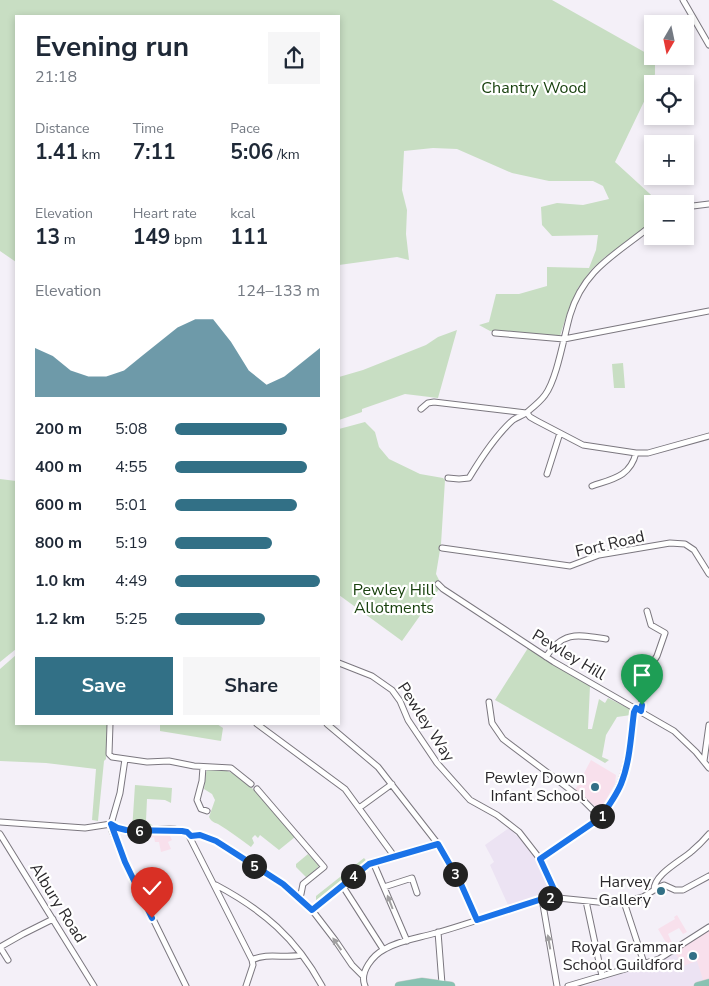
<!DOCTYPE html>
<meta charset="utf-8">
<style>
:root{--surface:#fff;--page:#f6f6f7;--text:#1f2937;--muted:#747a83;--accent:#327086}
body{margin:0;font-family:"Nunito Sans",sans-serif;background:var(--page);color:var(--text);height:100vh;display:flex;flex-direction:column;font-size:19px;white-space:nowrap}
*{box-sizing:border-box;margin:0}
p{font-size:16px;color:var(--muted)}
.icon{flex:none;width:28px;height:28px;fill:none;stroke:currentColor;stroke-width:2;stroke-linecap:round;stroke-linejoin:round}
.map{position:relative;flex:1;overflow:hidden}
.panel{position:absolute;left:15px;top:15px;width:325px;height:710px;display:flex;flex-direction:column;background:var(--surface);border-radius:0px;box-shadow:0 2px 8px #0003}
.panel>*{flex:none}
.needle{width:32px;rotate:189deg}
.controls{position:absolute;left:644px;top:15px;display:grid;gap:10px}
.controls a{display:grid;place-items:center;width:50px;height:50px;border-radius:0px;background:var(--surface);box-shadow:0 2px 8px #0003;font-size:25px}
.pin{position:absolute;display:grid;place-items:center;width:42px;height:42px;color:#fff;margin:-51px -21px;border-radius:50% 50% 50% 0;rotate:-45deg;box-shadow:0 0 5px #0007}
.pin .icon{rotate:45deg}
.km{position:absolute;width:25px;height:25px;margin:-12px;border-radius:50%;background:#222;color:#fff;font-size:14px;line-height:25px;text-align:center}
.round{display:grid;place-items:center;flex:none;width:52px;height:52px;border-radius:0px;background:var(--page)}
.headline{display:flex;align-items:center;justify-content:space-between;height:85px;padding:0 20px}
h1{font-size:28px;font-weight:700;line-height:38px}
.stats{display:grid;grid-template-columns:repeat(3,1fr);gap:8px;height:85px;padding:5px 20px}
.stats div{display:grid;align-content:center}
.stats b{font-size:21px;font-weight:700}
.stats small{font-size:14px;font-weight:400}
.stats p{font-size:14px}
.chart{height:140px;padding:10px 20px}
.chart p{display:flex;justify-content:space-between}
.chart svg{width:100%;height:90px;margin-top:5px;fill:var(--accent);opacity:.7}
.action{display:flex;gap:10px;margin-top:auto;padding:10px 20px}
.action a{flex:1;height:58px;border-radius:0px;background:var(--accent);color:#fff;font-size:20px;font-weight:700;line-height:58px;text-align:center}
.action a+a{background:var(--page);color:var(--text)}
ul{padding:0 20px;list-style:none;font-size:16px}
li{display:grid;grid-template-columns:80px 60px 1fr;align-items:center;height:38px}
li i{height:12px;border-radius:6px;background:var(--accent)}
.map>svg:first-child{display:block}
.built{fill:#ece3f3}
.education{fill:#f8e0ec}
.green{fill:#c8dec3}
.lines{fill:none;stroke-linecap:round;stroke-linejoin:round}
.street-casing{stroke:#7b777f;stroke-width:7}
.primary-casing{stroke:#d0d0d1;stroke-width:9}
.street{stroke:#fff;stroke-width:5}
.primary{stroke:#89c2b2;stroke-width:8}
.oneway{fill:#a09fa0}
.route-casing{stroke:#fff;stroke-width:10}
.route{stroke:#1a73e8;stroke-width:6}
.poi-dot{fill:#327086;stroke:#fff;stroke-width:2}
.labels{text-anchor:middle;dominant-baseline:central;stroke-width:4.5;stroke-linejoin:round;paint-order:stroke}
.park-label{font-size:16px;fill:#19420f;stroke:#fff}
.street-label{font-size:16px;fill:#2b292c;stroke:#fff}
.poi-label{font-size:16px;fill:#2b292c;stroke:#fff;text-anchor:end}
</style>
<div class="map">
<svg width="709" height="986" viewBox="0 0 709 986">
<rect width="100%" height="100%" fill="#f4f0f8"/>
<path class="built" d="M509,828L524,843L543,869L554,896L539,897L508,905L490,865L494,862L485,845Z
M692,939L709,986H585L658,961Z"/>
<path class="education" d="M591,760L616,775L615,784L600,810L575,790Z
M168,832L172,840L168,842L171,849L161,852L159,842H155L154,837L141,840L139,833Z
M677,915L687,932L683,934L679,928L668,934L672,943L668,946L658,929L675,919L674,917Z
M709,929V986H705L697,961L683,966L674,951Z"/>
<path class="green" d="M0,0H552L655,58V74L652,85L615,162L661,204H652V223L622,246L605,257L591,270L578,288L568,311L560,336L490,331L479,325L489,322L496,294H519L547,286V267L589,268L596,250L598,235L552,236L542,225L541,207L557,203L583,205L609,199L603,186L593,181H549L512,173L457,149L433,148L404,151L402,190L407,210L406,234L409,260L397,257L339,265V16H16V262L0,251Z
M457,330L438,398L405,394L362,409V412L339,420V377L363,370L426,345L438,337Z
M623,363L625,388H614L612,364Z
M365,422L375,432L379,447L389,459L420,474L443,478L445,480L441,544L436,574L439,580V589L402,641L339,595V429Z
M0,479L16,481V649L0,662Z
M528,648L590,686L588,729H592L599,699L605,703L608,698L630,709L631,715L617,717L606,735L602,757L609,760L605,763L495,700Z
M16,655V724H107L106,759L104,761L98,821L92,820L96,769L46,763L0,761V669Z
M160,724H217L223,728L221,741L160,731Z
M207,770L227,771L235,774L253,789L295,837L279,850L260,835L258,838L255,835L252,838L254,843L251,847C240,839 230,831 218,824C213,822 211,821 209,817L215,800L212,794L204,789L206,773Z
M135,785L172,788L171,803L165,800L147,799L146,821L161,831H132Z
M308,854L319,866L307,878L296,867V864Z
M364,858L369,864L316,907V896Z"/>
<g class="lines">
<defs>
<path id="street" d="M683,0L709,45
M685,207L709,204
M495,333L564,339L709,311
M421,409L428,403L434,402L526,413
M527,413L530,417L537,421L583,445L636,453H648L709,436
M547,474L560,433
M448,478L459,479L469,478C481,458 495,436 513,420C517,417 522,416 526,413C532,408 540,402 545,395C557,379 564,336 570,315C584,268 617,254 652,225
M592,486C612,479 630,477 636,453
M442,548L570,566L599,555L670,543L685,544L694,550L709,574
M438,584L443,589L554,662L674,731L696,752L709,768
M546,657C563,630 579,635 606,639
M339,663L372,676L392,690L400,701L408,720L437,763L470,800L497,815L519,832L540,859L558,898
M489,702L492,723L503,739L581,798L601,818
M641,711L643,678L657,656L665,633L651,625L647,611
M110,724L109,754L112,757L147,762L169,761L194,766L231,768L251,784
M257,724L345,789L394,856
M327,724L378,767L438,844L461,884L477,920
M125,759L120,793L111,824L112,831L125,862L186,986
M704,761L709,725
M203,767L202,781L197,800L201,809L207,811
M257,789L324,867L303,884L301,894L298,897
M359,808L392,784
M0,822L85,828L111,824C134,839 163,823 187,832L252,960L253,965L246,986
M0,834L94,986
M191,836L200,835L216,841L283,884L312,910L335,940L352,965L363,976
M540,859L601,818C619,791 625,775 630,743C632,731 632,719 636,708
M373,862L407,941
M216,885C263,910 296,938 322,986
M342,885L383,949
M384,887L412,878L417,893
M654,890C654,874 681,861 692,851C698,846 704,840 709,834
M542,899L557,986
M586,901L602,976
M624,902L644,963
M312,910L369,864L438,844
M438,932L442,984
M0,947L23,934L53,919
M0,947L8,960
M252,960C267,952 286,959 301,955
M365,986C359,972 373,955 385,949C400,940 419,938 436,933C471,923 507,910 542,899L558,898L608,903L624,902L643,897L659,887L664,885L675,890H683L709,876
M568,986L659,959L709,927"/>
<path id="primary" d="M399,986L422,982L451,986
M698,986L709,983"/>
</defs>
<use href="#street" class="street-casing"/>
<use href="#primary" class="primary-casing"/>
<use href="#street" class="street"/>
<use href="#primary" class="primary"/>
</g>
<defs><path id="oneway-solid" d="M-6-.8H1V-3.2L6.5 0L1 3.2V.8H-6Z" transform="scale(1.25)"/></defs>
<g class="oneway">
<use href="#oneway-solid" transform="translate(390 902) rotate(-111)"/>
<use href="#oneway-solid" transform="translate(549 942) rotate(-100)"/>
<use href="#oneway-solid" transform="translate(337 944) rotate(-125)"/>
</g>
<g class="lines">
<defs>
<path id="route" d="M152,918L125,862L111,824L118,828L126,830L182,831L187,832L191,836L200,835L216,841L283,884L312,910L369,864L438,844L461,884L477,920L542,899L558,898L540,859L600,818C608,807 616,796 621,784C630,762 631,735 634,712L636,708L641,711L642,705"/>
</defs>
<use href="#route" class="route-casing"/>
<use href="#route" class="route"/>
</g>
<g class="poi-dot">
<circle cx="595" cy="787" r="5"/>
<circle cx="661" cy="891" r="5"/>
<circle cx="693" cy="956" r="5"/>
</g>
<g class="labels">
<g class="park-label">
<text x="534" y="88">Chantry Wood</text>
<text x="394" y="590">Pewley Hill<tspan x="394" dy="18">Allotments</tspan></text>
</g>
<g class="street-label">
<text transform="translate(610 544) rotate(-13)">Fort Road</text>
<text transform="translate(569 655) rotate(31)">Pewley Hill</text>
<text transform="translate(426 722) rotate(57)">Pewley Way</text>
<text transform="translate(58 903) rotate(58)">Albury Road</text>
</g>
<g class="poi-label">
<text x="585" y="778">Pewley Down<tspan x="585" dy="18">Infant School</tspan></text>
<text x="651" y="882">Harvey<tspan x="651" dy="18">Gallery</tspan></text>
<text x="683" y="947">Royal Grammar<tspan x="683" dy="18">School Guildford</tspan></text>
</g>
</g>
</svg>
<div class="controls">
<a><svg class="needle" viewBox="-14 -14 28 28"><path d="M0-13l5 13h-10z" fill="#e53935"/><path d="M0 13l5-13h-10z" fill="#747a83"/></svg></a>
<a><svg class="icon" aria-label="locate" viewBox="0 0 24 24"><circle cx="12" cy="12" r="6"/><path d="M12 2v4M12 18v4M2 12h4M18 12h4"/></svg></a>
<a>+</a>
<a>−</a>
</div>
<div class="pin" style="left:642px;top:705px;background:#1e9e55"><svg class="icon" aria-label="arrive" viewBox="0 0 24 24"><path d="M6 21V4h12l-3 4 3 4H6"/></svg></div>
<div class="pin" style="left:152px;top:918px;background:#d93025"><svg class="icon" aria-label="check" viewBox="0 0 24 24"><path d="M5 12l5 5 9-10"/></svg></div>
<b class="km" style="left:602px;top:816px">1</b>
<b class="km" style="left:550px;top:898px">2</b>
<b class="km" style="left:455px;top:874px">3</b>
<b class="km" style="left:353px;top:876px">4</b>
<b class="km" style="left:254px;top:866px">5</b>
<b class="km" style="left:139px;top:831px">6</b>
<section class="panel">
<div class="headline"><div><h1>Evening run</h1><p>21:18</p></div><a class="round"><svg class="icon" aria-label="share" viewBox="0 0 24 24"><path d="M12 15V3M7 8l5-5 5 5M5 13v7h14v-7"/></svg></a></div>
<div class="stats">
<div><p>Distance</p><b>1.41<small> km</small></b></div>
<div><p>Time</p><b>7:11</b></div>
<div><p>Pace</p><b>5:06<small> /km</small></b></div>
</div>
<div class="stats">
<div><p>Elevation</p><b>13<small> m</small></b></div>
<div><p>Heart rate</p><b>149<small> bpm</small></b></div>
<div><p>kcal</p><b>111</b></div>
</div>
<div class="chart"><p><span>Elevation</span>124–133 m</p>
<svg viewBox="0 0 160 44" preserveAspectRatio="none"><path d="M0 44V20L10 24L20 31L30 34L40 34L50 31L60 24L70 17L80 10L90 6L100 6L110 17L120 31L130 38L140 34L150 27L160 20V44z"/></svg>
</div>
<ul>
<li><b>200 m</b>5:08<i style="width:77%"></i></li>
<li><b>400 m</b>4:55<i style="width:91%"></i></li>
<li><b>600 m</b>5:01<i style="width:84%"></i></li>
<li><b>800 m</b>5:19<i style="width:67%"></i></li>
<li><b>1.0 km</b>4:49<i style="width:100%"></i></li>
<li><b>1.2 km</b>5:25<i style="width:62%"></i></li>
</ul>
<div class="action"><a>Save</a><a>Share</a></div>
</section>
</div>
